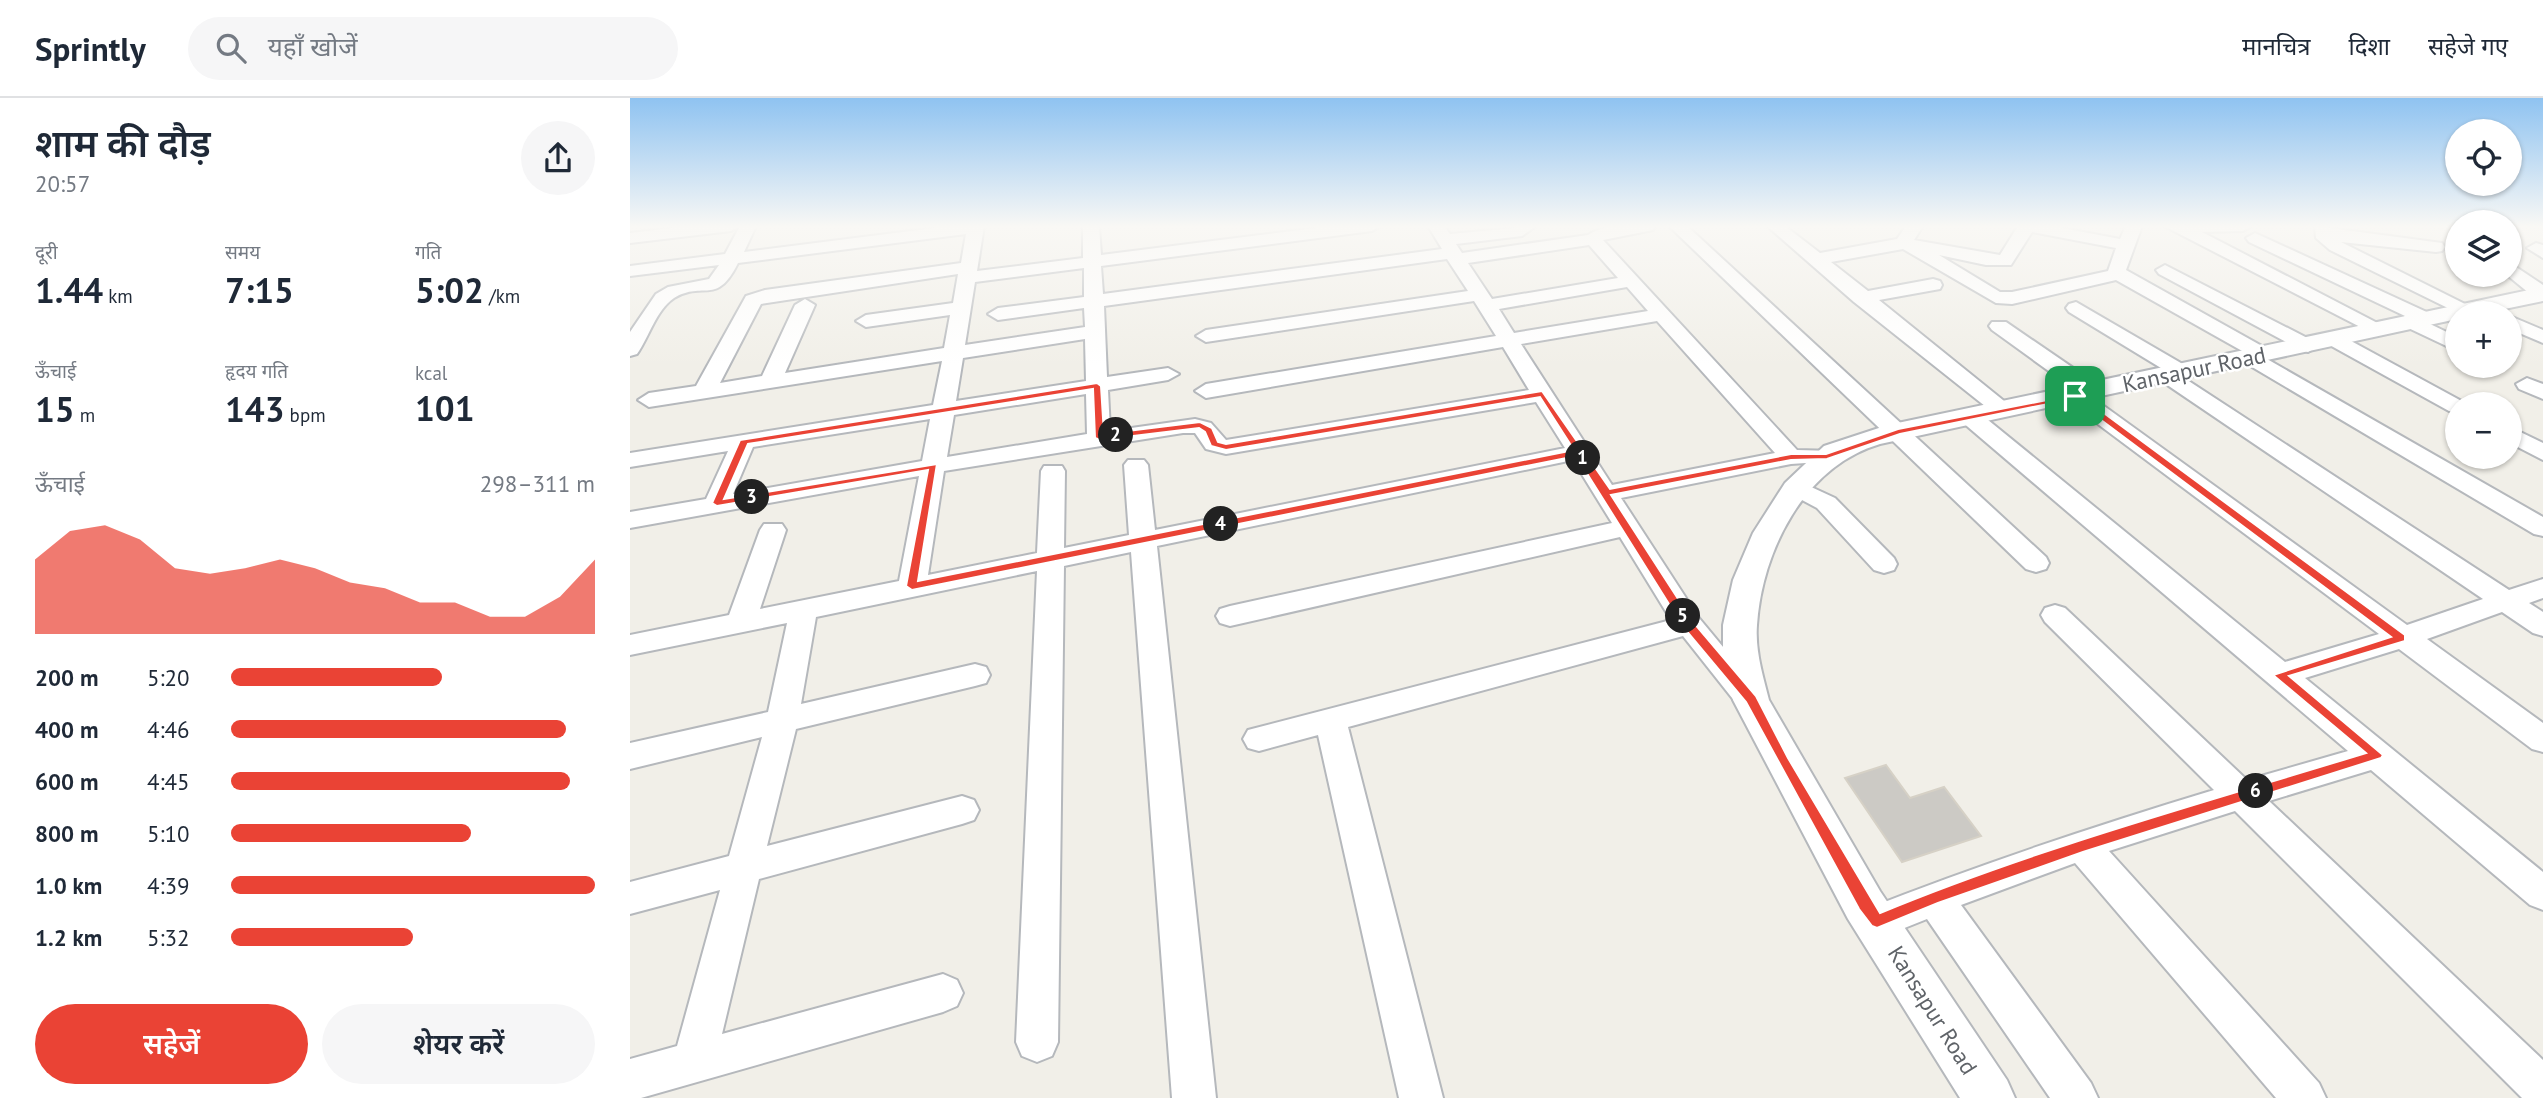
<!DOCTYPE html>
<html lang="hi">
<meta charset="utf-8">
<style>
:root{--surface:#fff;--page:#f6f6f7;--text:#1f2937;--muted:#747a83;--line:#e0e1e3;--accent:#ea4335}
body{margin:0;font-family:"PT Sans","Noto Sans Devanagari",sans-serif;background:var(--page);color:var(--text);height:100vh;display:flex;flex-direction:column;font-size:26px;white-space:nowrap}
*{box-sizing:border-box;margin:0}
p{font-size:23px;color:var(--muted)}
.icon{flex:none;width:38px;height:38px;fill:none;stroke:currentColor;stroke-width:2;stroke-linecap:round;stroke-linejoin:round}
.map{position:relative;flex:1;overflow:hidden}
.sheet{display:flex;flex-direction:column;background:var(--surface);width:630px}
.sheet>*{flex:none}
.controls{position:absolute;left:1815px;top:21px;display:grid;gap:14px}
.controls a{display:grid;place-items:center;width:77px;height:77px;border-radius:50%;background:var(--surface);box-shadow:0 2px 5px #0004;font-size:35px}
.pin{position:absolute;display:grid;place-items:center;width:60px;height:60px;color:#fff;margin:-30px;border-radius:14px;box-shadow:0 4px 10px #0006}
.km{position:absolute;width:35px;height:35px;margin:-18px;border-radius:50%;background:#222;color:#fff;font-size:19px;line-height:35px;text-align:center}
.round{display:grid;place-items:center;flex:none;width:74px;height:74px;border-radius:37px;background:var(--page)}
.head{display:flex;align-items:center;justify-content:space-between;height:119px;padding:0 35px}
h1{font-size:38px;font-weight:600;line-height:52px}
.figures{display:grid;grid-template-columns:repeat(3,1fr);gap:10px;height:119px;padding:7px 35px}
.figures div{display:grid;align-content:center}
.figures b{font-size:35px;font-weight:600}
.figures small{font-size:19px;font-weight:400}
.figures p{font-size:19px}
.chart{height:196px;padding:14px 35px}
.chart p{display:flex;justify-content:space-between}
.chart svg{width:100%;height:126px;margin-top:7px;fill:var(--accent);opacity:.7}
.action{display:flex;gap:14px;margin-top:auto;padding:14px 35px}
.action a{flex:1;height:80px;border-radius:42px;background:var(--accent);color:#fff;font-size:28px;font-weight:600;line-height:80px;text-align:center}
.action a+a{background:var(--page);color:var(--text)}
ul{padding:0 35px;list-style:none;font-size:23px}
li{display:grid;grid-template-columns:112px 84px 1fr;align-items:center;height:52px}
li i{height:18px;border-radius:9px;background:var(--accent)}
header{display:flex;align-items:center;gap:42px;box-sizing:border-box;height:98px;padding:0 35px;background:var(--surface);border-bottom:2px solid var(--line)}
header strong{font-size:33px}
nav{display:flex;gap:38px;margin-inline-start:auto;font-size:24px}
.search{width:490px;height:63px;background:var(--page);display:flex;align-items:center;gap:18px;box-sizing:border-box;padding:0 24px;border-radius:38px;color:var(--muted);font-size:26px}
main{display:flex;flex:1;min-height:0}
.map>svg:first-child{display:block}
.building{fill:#cccac5;stroke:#d6d1c6;stroke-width:2}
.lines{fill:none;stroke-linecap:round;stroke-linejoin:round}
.minor-casing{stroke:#b5b8bc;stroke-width:4}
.tertiary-casing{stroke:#b5b8bc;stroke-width:4}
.minor{fill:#fff;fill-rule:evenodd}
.tertiary{fill:#fff;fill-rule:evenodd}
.route{fill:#ea4335;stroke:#fff;stroke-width:2;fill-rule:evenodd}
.labels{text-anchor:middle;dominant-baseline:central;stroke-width:5;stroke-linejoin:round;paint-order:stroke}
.street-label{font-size:23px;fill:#5f6368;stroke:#fff}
</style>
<header>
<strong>Sprintly</strong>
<div class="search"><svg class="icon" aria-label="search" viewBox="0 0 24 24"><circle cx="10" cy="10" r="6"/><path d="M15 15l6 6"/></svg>यहाँ खोजें</div>
<nav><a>मानचित्र</a><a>दिशा</a><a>सहेजे गए</a></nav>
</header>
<main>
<section class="sheet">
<div class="head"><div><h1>शाम की दौड़</h1><p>20:57</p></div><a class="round"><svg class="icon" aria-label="share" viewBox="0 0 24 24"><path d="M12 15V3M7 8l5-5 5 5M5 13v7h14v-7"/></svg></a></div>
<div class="figures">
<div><p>दूरी</p><b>1.44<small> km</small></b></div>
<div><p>समय</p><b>7:15</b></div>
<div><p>गति</p><b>5:02<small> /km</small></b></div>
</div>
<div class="figures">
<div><p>ऊँचाई</p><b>15<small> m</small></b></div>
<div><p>हृदय गति</p><b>143<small> bpm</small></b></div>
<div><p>kcal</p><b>101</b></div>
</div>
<div class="chart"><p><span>ऊँचाई</span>298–311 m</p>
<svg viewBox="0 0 160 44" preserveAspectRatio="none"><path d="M0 44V18L10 8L20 6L30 11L40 21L50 23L60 21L70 18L80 21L90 26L100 28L110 33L120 33L130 38L140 38L150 31L160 18V44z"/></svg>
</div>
<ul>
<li><b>200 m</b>5:20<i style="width:58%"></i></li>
<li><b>400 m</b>4:46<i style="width:92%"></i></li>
<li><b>600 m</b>4:45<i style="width:93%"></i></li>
<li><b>800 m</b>5:10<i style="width:66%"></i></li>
<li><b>1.0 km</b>4:39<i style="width:100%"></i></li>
<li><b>1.2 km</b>5:32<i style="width:50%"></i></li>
</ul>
<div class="action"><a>सहेजें</a><a>शेयर करें</a></div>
</section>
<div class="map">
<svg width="1913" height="1000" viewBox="0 0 1913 1000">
<rect width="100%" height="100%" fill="#f1efe8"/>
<path class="building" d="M1256,667L1280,700L1314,689L1351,738L1272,764L1215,680Z"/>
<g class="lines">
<defs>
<path id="minor" d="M58,128H109L101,133L0,145V135Z
M110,128H126L114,154L320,128H354L347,173L453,160V128H469L471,157L702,128H750L742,133L471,168L473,196L812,151L798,128H814L820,136L906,128L892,138L826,146L832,155L958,137C977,124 1003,128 1025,128L1023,132L973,142L1167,352L1205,353L1209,358L1205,363L1161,366L991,400L1069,520L1137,602L1132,610L1121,613L1110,610L1053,538L718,629L813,1000H769L688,637L629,653L618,650L613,641L618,632L1041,522L990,439L600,528L590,525L586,518L590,511L600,508L982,425L943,362L527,448L586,1000H542L501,454L434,468L428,944L422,958L407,964L392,958L386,944L407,473L186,519L171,606L345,566L356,569L360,577L356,585L345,588L166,631L137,748L332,698L344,702L349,712L344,722L332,726L129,781L92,936L313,876L327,882L333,895L327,908L313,914L11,1000H0V961L47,948L90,792L0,816V784L99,758L132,639L0,671V645L138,614L157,525L0,557V537L99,517L130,432L134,426H152L156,432L130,511L269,483L289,378L0,430V414L76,401L98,353L0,369V355L303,307L312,263L19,309L8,302L19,295L66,288L116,198L135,192L331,165L336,136L108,165C86,209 74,182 44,200C26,212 19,239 7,256L0,258V234L26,196L38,189L79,181L89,167L0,178V168L95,156ZM959,147L988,180L862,201L838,165ZM817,161L838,193L576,232L566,238L576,244L844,203L866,238L576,286L565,293L576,300L873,249L899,292L596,342L581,325L565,321L480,333L478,292L538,282L549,276L538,270L477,279L474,208ZM454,170V199L368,210L358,216L368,222L454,210L455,229L335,247L345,184ZM328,176L323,205L236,217L226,223L236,229L320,217L314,250L155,275L185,207L175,201L165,207L132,278L90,285L131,206ZM997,189L1018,213L884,235L869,211ZM1027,223L1145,355L982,387L891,246ZM455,241L456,283L326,303L333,260ZM456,296L457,336L317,359L324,317ZM906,304L935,350L525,432L518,367L514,362H498L494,367L499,437L434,450L435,373L432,368H414L411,373L407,455L298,477L314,373L553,335H565L576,351L596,356ZM300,321L292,363L103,396L123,349Z
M1039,128H1057L1416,459L1419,465L1416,471L1406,474L1396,471Z
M1137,128H1155L1190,155L1267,141L1276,128H1293L1284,142L1370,157L1388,128H1422L1490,141L1496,128H1512L1496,172L1639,252L1642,256L1637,261L1913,419V438L1904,436L1612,263L1609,259L1614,254L1486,182L1382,206L1366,205L1273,151L1201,164L1238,193L1303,181L1310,183L1312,187L1310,191L1249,202L1384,311L1373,318L1365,316L1224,204ZM1402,134L1486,150L1478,173L1382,194H1370L1309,157L1356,167H1381Z
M1534,128H1621L1613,133L1572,134L1757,230L1754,234H1740Z
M1685,128L1812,145L1815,149L1812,153L1806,154L1711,144L1847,212L1844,215H1828L1700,152L1686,140Z
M1625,135L1801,216L1804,220L1798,225L1827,239V253L1772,227L1769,223L1775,218L1619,144L1616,140Z
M1906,145L1913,147V160L1897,150Z
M1880,165L1913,187V201L1905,200L1877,177Z
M1535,167L1685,244L1688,248L1678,254L1671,252L1529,176L1526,172Z
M1446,204L1556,268L1560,272L1551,278L1879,492L1913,481V500L1899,505L1913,514V538L1903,535L1872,514L1797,541L1913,625V654L1902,651L1769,551L1675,580L1913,774V812L1900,807L1741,672L1639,703L1913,962V1000H1892L1605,713L1479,753L1689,985L1696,1000H1646L1445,765L1331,807L1461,985L1468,1000H1420L1297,821L1247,841L1234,836L1228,824L1234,812C1348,767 1465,728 1584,692L1415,524L1411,517L1415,510L1425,507L1435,510L1617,682L1718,653L1331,323L1328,318L1331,313H1347L1655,564L1749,536L1437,303L1434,298L1437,293L1445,292L1362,232L1359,228L1362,224H1376L1471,289L1474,294L1471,299L1463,300L1777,527L1853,501L1527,280L1523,276L1531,270L1439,214L1436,210L1439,206Z
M1880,218L1913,232V245L1880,231Z
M1703,235L1710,237L1837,306H1827V315L1819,313L1696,245L1693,241L1696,237Z
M1897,280L1913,286V301L1889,291L1886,286Z
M1880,329L1913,345V362L1880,345Z
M1166,382L1205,400L1264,460L1267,466L1264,472L1254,475L1244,472L1187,410L1157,394L1154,389L1157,384Z"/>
<path id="tertiary" d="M1913,189V203L1855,215H1827V221L1250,346C1175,368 1132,452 1127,527C1125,553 1133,578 1139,602L1250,793L1377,982L1385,1000H1330L1218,821L1103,602L1093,555V527L1103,482L1123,435L1155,385L1194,348L1258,327Z"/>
</defs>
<use href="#minor" class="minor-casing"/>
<use href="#tertiary" class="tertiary-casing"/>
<use href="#minor" class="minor"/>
<use href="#tertiary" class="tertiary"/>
</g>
<linearGradient id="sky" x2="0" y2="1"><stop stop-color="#8fc3f1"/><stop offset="0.48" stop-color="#f9f8f5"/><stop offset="1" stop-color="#f9f8f5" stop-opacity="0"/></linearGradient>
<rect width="1913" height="268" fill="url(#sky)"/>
<path class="route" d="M467,285L471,288L474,336L570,324L582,330L588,344L596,346L912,293L980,391L1161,356H1196L1268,331L1448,296L1775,537V543L1659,578L1753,657L1751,660L1453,754L1308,805L1247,830L1242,828L1229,811L1116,604L1054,530L946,358L282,492L276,488L298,372L87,408L82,405L110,342ZM463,291L465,340L470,342L569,330L575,334L581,348L596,352L910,299L944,352L288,483L307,366L94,401L118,346ZM1443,301L1761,539L1643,577L1736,655C1573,705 1407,750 1250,815L1158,660L1126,598L1063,524L981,397L1161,362L1197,361L1270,336Z"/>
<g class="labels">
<g class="street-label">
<text transform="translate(1564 271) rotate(-12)">Kansapur Road</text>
<text transform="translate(1303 912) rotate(58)">Kansapur Road</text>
</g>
</g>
</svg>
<div class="controls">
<a><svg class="icon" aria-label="locate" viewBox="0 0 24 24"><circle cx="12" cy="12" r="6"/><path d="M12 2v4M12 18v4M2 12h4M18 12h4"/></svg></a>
<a><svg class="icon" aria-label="layers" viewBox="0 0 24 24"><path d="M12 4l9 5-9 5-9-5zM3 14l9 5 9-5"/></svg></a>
<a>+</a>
<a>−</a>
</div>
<div class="pin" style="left:1445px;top:298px;background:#1e9e55"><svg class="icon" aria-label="arrive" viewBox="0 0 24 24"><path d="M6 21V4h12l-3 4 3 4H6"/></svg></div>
<b class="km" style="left:953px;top:360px">1</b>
<b class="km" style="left:486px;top:337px">2</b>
<b class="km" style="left:122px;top:399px">3</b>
<b class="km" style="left:591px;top:426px">4</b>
<b class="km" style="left:1053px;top:518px">5</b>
<b class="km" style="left:1626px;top:693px">6</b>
</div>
</main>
